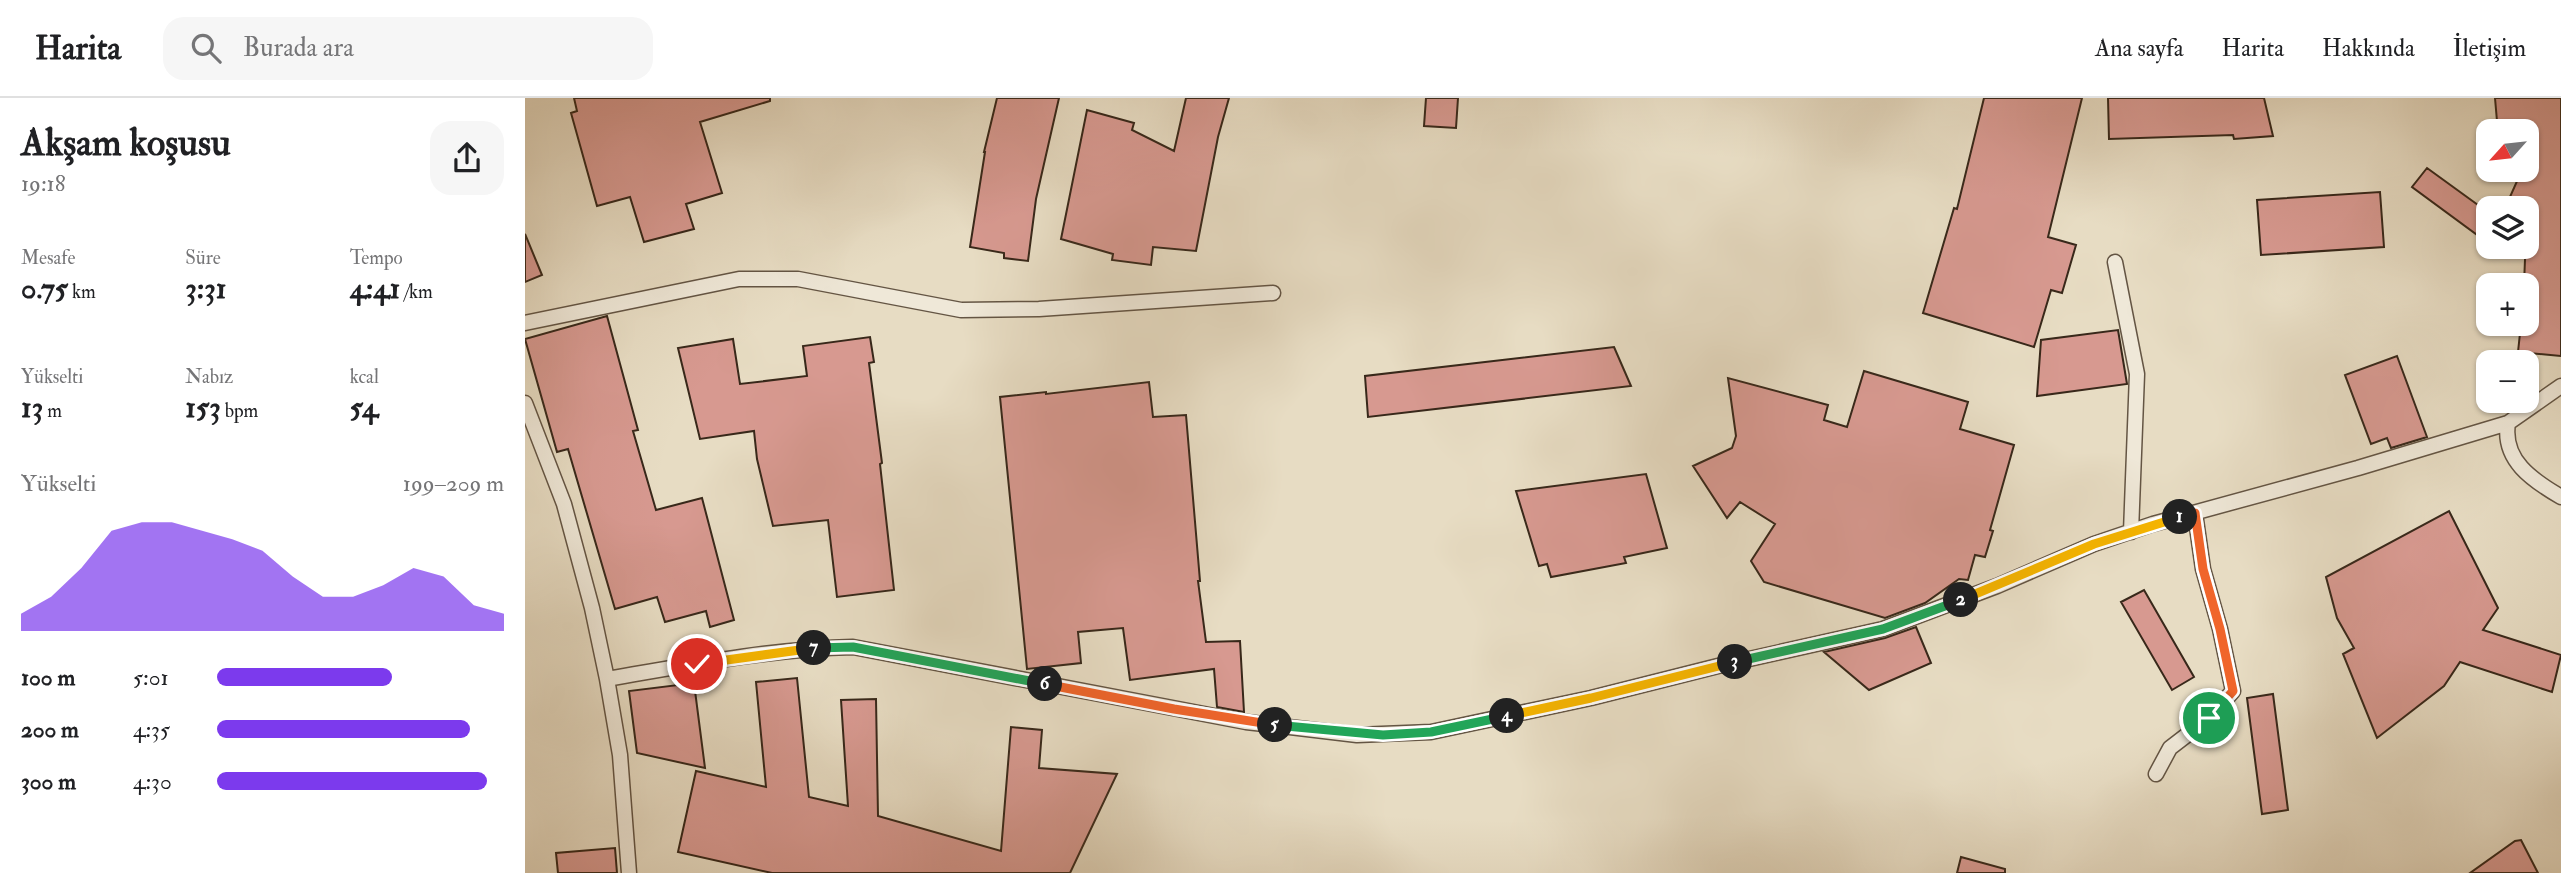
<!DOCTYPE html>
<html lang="tr">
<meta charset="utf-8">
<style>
:root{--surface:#fff;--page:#f6f6f6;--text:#202124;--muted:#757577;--line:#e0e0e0;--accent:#7c3aed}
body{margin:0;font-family:"IM FELL Double Pica",serif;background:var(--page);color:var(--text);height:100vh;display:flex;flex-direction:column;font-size:26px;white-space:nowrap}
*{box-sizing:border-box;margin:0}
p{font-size:23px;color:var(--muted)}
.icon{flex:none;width:38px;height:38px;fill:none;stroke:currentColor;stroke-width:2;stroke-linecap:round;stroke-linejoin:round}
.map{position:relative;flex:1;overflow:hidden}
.panel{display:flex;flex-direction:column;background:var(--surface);width:525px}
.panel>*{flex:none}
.needle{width:46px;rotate:243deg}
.tools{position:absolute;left:1951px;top:21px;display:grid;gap:14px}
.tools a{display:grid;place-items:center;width:63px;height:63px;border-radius:14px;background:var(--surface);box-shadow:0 2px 5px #0004;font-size:35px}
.pin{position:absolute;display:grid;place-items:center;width:60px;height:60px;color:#fff;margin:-30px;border:4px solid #fff;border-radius:50%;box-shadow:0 2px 7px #0007}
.km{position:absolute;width:35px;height:35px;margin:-18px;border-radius:50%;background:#222;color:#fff;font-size:19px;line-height:35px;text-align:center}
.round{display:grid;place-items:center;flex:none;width:74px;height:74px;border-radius:21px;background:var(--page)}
.head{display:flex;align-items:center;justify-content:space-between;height:119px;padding:0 21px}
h1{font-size:38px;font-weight:800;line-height:52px}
.figures{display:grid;grid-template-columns:repeat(3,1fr);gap:10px;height:119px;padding:7px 21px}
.figures div{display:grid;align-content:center}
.figures b{font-size:30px;font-weight:800}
.figures small{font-size:19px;font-weight:400}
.figures p{font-size:19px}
.chart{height:196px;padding:14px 21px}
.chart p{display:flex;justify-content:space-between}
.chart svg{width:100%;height:126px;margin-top:7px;fill:var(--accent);opacity:.7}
ul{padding:0 21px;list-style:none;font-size:23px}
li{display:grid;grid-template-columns:112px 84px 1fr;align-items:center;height:52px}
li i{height:18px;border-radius:9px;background:var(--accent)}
header{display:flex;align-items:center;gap:42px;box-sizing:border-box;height:98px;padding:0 35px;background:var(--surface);border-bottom:2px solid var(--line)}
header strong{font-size:33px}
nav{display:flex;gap:38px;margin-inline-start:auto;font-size:24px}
.search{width:490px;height:63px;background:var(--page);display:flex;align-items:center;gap:18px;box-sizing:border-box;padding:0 24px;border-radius:21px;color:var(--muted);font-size:26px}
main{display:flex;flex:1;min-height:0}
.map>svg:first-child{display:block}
.building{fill:#d79990;stroke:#38281a;stroke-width:2}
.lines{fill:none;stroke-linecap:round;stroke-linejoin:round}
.minor-casing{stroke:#645544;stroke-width:17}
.minor{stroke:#efe8d8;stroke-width:14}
.split-1-casing{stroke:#fff;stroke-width:14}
.split-2-casing{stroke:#fff;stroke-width:14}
.split-3-casing{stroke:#fff;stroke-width:14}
.split-4-casing{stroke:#fff;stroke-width:14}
.split-5-casing{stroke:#fff;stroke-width:14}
.split-6-casing{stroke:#fff;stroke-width:14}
.split-7-casing{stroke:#fff;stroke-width:14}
.split-8-casing{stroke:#fff;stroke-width:14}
.split-1{stroke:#f0652b;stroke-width:9}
.split-2{stroke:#f5b400;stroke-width:9}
.split-3{stroke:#22a559;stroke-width:9}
.split-4{stroke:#f5b400;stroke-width:9}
.split-5{stroke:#22a559;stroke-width:9}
.split-6{stroke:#f0652b;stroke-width:9}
.split-7{stroke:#22a559;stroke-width:9}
.split-8{stroke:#f5b400;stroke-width:9}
</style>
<header>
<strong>Harita</strong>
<div class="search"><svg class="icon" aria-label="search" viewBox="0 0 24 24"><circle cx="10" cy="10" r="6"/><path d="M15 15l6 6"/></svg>Burada ara</div>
<nav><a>Ana sayfa</a><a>Harita</a><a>Hakkında</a><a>İletişim</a></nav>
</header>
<main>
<section class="panel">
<div class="head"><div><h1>Akşam koşusu</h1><p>19:18</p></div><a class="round"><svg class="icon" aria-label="share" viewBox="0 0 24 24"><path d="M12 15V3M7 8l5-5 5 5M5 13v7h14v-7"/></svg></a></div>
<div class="figures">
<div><p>Mesafe</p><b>0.75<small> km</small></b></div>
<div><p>Süre</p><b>3:31</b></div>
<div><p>Tempo</p><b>4:41<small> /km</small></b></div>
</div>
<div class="figures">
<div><p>Yükselti</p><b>13<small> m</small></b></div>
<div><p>Nabız</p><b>153<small> bpm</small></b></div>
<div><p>kcal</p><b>54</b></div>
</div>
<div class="chart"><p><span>Yükselti</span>199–209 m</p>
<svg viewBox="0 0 160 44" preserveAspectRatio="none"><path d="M0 44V38L10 32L20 22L30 9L40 6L50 6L60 9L70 12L80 16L90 25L100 32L110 32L120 28L130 22L140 25L150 35L160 38V44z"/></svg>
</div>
<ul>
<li><b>100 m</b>5:01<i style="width:61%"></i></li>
<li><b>200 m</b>4:35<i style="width:88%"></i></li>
<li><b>300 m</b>4:30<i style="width:94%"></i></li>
</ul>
</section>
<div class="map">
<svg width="2036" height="775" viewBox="0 0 2036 775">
<rect width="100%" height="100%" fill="#e7dcc3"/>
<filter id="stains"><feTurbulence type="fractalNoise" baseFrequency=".00286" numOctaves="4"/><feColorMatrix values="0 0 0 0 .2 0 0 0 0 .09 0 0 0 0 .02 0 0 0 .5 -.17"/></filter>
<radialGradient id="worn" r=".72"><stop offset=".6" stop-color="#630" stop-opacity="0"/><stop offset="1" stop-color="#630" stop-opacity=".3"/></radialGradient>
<path class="building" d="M49,0H245V3L175,24L197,95L161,106L169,131L119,144L105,99L72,108L46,15L52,13Z
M472,0H534L511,101L503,163L479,160V155L445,149L460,54H459Z
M661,0H704L693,39L671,153L628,149L626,167L587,162L588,156L536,141L562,12L609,25L607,32L649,53Z
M901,0H933L931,30L899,28Z
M1459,0H1557L1523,139L1551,147L1537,195L1526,192L1509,249L1398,215L1429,110L1432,111Z
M1583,0H1739L1748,38L1709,41L1708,37L1584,41Z
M1970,0H2036V258L1993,254L1996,226H2002V187H1999L2002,110H1980L1997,72H2002V33H1987V22L1972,23Z
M1902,70L1964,115V127L1955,139L1887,89Z
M1855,94L1859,149L1736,157L1732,102Z
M0,136L17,177L0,184Z
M82,218L113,332L108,333L131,412L177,400L209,522L185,529L181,513L140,524L132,499L90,511L43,351L32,354L0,241Z
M1593,232L1602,286L1512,298L1516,242Z
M345,239L349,264L344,265L357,365L355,366L369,492L312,499L303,422L248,428L232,361L229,333L175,341L153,250L208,241L215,286L282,278L278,248Z
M1089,249L1106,288L843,319L840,278Z
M1872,258L1902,339L1866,350L1862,340L1846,346L1820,277Z
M1339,273L1443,304L1435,331L1489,347L1465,432L1468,433L1460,459L1450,457L1443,482L1434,481L1400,505L1360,520L1239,484L1226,463L1250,426L1215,404L1202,420L1168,368L1207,350L1211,338L1203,280L1303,307L1299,322L1322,329Z
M624,284L628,319L661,317L675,483H673L681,544L715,543L719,614L692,609L689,571L605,582L598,530L553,534L556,565L502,571L475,299L521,294V296Z
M1121,376L1142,450L1099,459L1101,465L1026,479L1022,466L1014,468L991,393Z
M1924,413L1973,510L1958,532L2036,557L2027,594L1935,564L1919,588L1852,640L1818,556L1829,550L1812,520L1801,479Z
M1619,492L1669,579L1647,592L1596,504Z
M1391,529L1406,565L1344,592L1299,554L1360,540Z
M272,580L284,699L323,708L316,602L351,601L353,718L476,753L486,629L517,632L514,670L592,676L545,775H247L153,754L171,673L241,689L231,584Z
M169,585L180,670L112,655L104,593Z
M1748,596L1763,712L1737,716L1722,600Z
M1996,742L2013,775H1945L1990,743Z
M90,750L92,775H33L31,755Z
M1436,759L1480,771V775H1432Z"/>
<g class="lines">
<defs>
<path id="minor" d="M1590,164L1612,276L1606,434
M0,225L214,181H273L436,212L514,211L748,195
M0,305L39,406L67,510L82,581L95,657L104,775
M1983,325C1977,362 2007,382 2036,399
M82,581C163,567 246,551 328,549L721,624L832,637L906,634L1066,600L1193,568L1358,531L1472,488L1569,446L1628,426L1833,370L1983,325L2036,288
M1631,676L1645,650L1684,620L1708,593L1695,531L1678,471L1670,415"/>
</defs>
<use href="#minor" class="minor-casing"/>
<use href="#minor" class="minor"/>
</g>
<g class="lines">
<defs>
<path id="split-1" d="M1655,419L1670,415L1678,471L1695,531L1708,593L1684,620"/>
<path id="split-2" d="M1436,502L1569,446L1655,419"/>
<path id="split-3" d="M1210,564L1358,531L1436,502"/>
<path id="split-4" d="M982,618L1066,600L1210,564"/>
<path id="split-5" d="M750,627L858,637L906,634L982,618"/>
<path id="split-6" d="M520,586L649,611L750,627"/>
<path id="split-7" d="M289,550L328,549L520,586"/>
<path id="split-8" d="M172,566L289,550"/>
</defs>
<use href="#split-1" class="split-1-casing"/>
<use href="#split-2" class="split-2-casing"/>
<use href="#split-3" class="split-3-casing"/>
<use href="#split-4" class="split-4-casing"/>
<use href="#split-5" class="split-5-casing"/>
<use href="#split-6" class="split-6-casing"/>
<use href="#split-7" class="split-7-casing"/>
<use href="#split-8" class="split-8-casing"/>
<use href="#split-1" class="split-1"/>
<use href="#split-2" class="split-2"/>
<use href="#split-3" class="split-3"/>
<use href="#split-4" class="split-4"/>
<use href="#split-5" class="split-5"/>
<use href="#split-6" class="split-6"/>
<use href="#split-7" class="split-7"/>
<use href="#split-8" class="split-8"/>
</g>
<rect width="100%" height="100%" filter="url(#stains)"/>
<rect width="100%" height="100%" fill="url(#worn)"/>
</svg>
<div class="tools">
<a><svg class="needle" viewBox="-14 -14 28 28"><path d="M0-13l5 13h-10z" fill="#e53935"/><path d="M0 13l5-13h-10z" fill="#757577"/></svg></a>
<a><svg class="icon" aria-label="layers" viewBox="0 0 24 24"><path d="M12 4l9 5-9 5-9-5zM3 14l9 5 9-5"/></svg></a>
<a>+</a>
<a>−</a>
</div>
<div class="pin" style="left:1684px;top:620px;background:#1e9e55"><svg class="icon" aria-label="arrive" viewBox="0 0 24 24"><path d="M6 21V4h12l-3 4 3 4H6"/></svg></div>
<div class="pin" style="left:172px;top:566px;background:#d93025"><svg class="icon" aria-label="check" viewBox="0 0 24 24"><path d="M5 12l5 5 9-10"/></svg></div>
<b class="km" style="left:1655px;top:419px">1</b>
<b class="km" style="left:1436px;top:502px">2</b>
<b class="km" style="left:1210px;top:564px">3</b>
<b class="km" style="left:982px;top:618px">4</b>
<b class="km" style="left:750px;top:627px">5</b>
<b class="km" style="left:520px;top:586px">6</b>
<b class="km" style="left:289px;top:550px">7</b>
</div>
</main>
